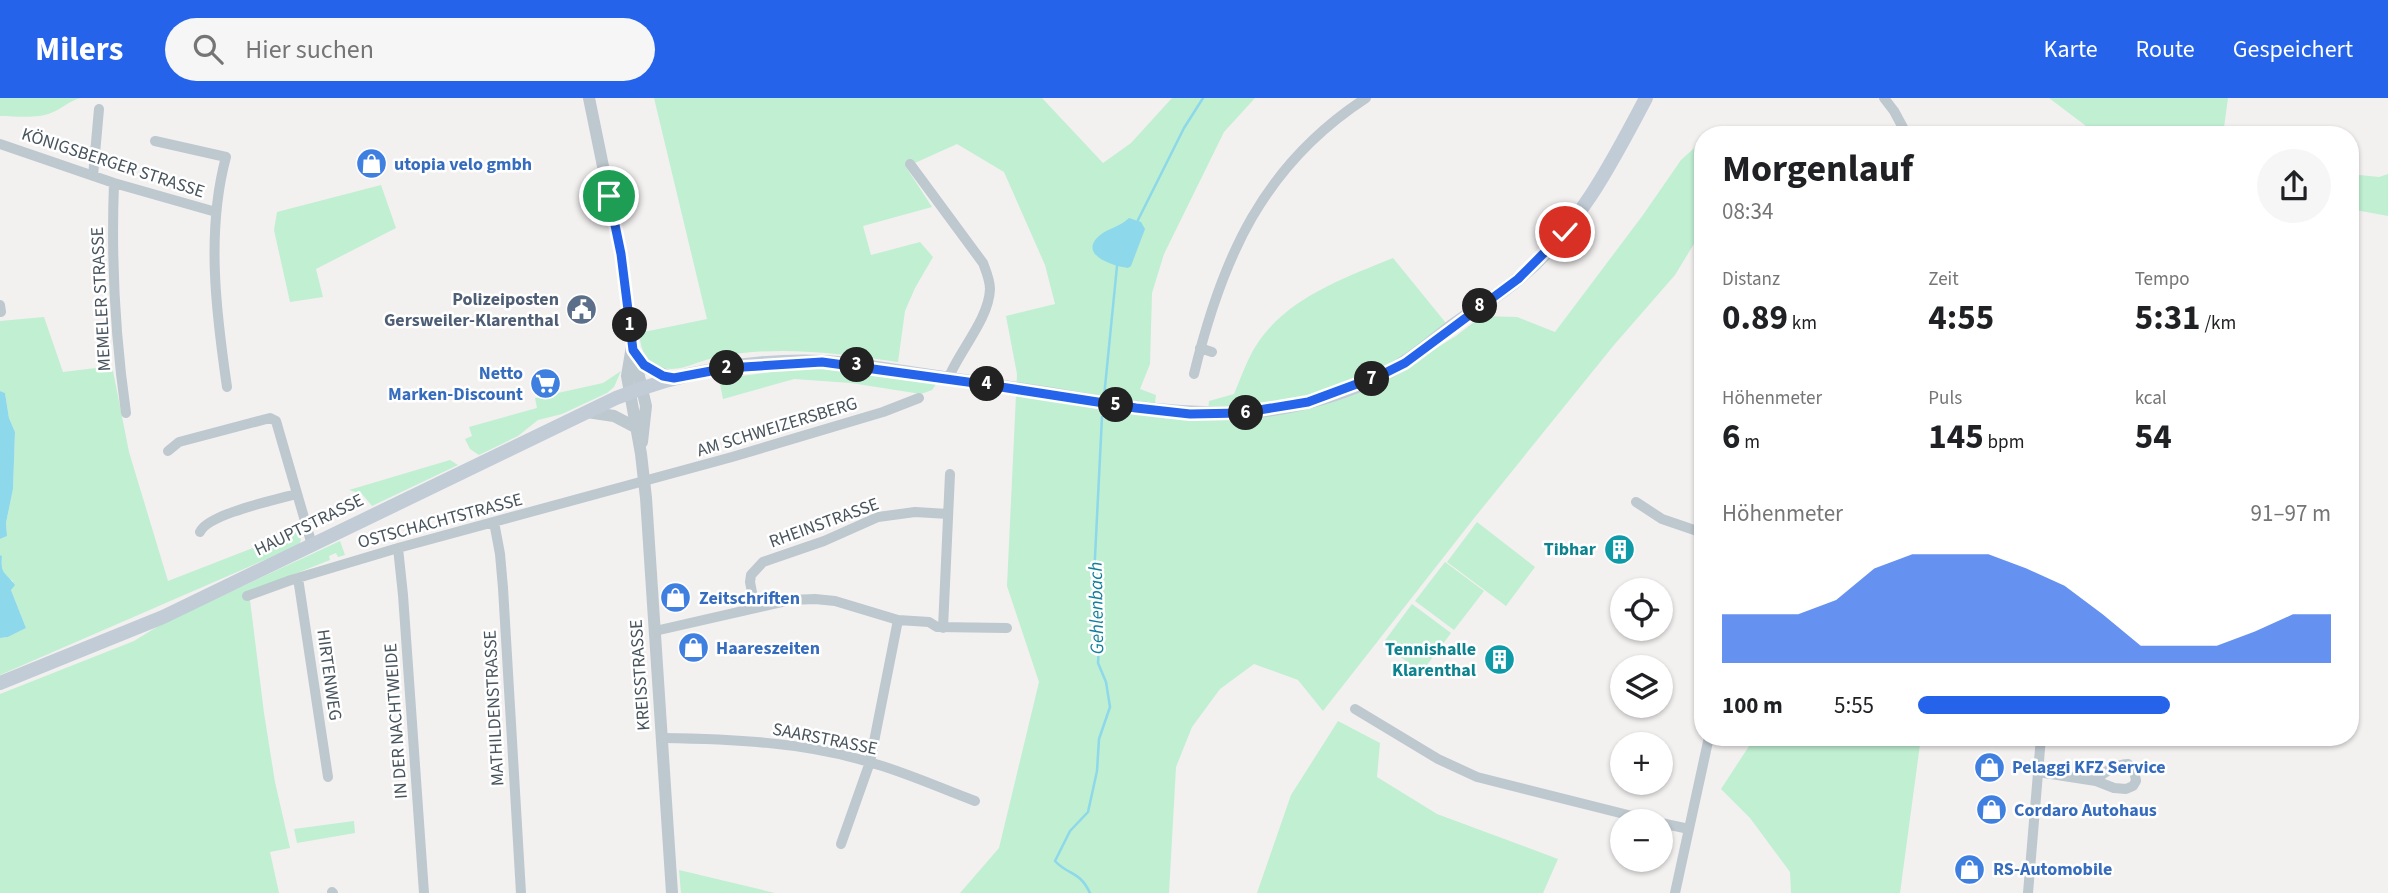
<!DOCTYPE html>
<html lang="de">
<meta charset="utf-8">
<style>
:root{--surface:#fff;--page:#f6f6f6;--text:#202124;--muted:#757577;--accent:#2563eb}
body{margin:0;font-family:"Source Sans 3",sans-serif;background:var(--page);color:var(--text);height:100vh;display:flex;flex-direction:column;font-size:26px;white-space:nowrap}
*{box-sizing:border-box;margin:0}
p{font-size:23px;color:var(--muted)}
.icon{flex:none;width:38px;height:38px;fill:none;stroke:currentColor;stroke-width:2;stroke-linecap:round;stroke-linejoin:round}
.map{position:relative;flex:1;overflow:hidden}
.side{position:absolute;left:1694px;top:28px;width:665px;height:620px;display:flex;flex-direction:column;background:var(--surface);border-radius:28px;box-shadow:0 2px 5px #0004}
.side>*{flex:none}
.buttons{position:absolute;left:1610px;top:480px;display:grid;gap:14px}
.buttons a{display:grid;place-items:center;width:63px;height:63px;border-radius:50%;background:var(--surface);box-shadow:0 2px 5px #0004;font-size:35px}
.pin{position:absolute;display:grid;place-items:center;width:60px;height:60px;color:#fff;margin:-30px;border:4px solid #fff;border-radius:50%;box-shadow:0 2px 7px #0007}
.km{position:absolute;width:35px;height:35px;margin:-18px;border-radius:50%;background:#222;color:#fff;font-size:19px;line-height:35px;text-align:center}
.round{display:grid;place-items:center;flex:none;width:74px;height:74px;border-radius:37px;background:var(--page)}
.head{display:flex;align-items:center;justify-content:space-between;height:119px;padding:0 28px}
h1{font-size:38px;font-weight:700;line-height:52px}
.stats{display:grid;grid-template-columns:repeat(3,1fr);gap:10px;height:119px;padding:7px 28px}
.stats div{display:grid;align-content:center}
.stats b{font-size:35px;font-weight:700}
.stats small{font-size:19px;font-weight:400}
.stats p{font-size:19px}
.chart{height:196px;padding:14px 28px}
.chart p{display:flex;justify-content:space-between}
.chart svg{width:100%;height:126px;margin-top:7px;fill:var(--accent);opacity:.7}
ul{padding:0 28px;list-style:none;font-size:23px}
li{display:grid;grid-template-columns:112px 84px 1fr;align-items:center;height:52px}
li i{height:18px;border-radius:9px;background:var(--accent)}
header{display:flex;align-items:center;gap:42px;box-sizing:border-box;height:98px;padding:0 35px;background:var(--accent);color:#fff}
header strong{font-size:33px}
nav{display:flex;gap:38px;margin-inline-start:auto;font-size:24px}
.search{width:490px;height:63px;background:var(--page);display:flex;align-items:center;gap:18px;box-sizing:border-box;padding:0 24px;border-radius:38px;color:var(--muted);font-size:26px}
.map>svg:first-child{display:block}
.green{fill:#c0efd2}
.water{fill:#8ed8eb}
.lines{fill:none;stroke-linecap:round;stroke-linejoin:round}
.stream{stroke:#8ed8eb;stroke-width:2.5}
.minor{stroke:#bec8cf;stroke-width:10}
.tertiary{stroke:#bec8cf;stroke-width:12}
.secondary{stroke:#c1ccd6;stroke-width:14}
.route-casing{stroke:#fff;stroke-width:14}
.route{stroke:#2563eb;stroke-width:9}
.labels{text-anchor:middle;dominant-baseline:central;stroke-width:5;stroke-linejoin:round;paint-order:stroke}
.street-label{font-size:18px;fill:#48545d;stroke:#fff}
.shop-label{font-size:18px;font-weight:bold;fill:#366cbe;stroke:#fff;text-anchor:start}
.service-label{font-size:18px;font-weight:bold;fill:#4e5e75;stroke:#fff;text-anchor:end}
.culture-label{font-size:18px;font-weight:bold;fill:#0d838f;stroke:#fff;text-anchor:end}
.water-label{font-size:19px;font-style:italic;fill:#0f7e9b;stroke:#fff}
</style>
<header>
<strong>Milers</strong>
<div class="search"><svg class="icon" aria-label="search" viewBox="0 0 24 24"><circle cx="10" cy="10" r="6"/><path d="M15 15l6 6"/></svg>Hier suchen</div>
<nav><a>Karte</a><a>Route</a><a>Gespeichert</a></nav>
</header>
<div class="map">
<svg width="2388" height="795" viewBox="0 0 2388 795">
<rect width="100%" height="100%" fill="#f3f0f0"/>
<path class="green" d="M0,0H81C70,2 62,11 51,15C37,21 15,18 0,18Z
M654,0H1042L1103,65L1131,45L1172,0H1255L1224,34L1164,156L1152,195L1150,266L1140,291L1156,297L1153,319L1184,322L1242,319L1407,268L1456,238L1482,218L1517,219L1555,234L1643,117L1681,62L1703,42V131L1675,177L1614,247L1475,419L1323,613L1298,582L1254,566L1220,591L1192,629L1176,669L1169,795H960L999,750L1039,584L1007,488L1017,276L1006,218L1055,206L1045,167L1004,74L957,46L906,69L932,109L863,128L871,157L920,144L933,159L915,190L905,213L898,264C839,255 776,247 717,259C699,262 679,276 660,269C644,264 641,250 639,235L707,221Z
M2049,0H2228L2223,37H2098Z
M2350,76L2379,79L2388,76V118L2350,111Z
M381,87L396,130L316,171L323,199L290,204L274,132L277,114Z
M1393,160L1450,230L1403,262L1308,301L1208,313L1209,303L1234,296C1241,280 1247,261 1257,246C1287,200 1344,180 1393,160Z
M44,219L63,274L112,268L129,354L168,483L294,434L298,435L301,442L299,447L0,577V540L8,539L26,530L11,492L13,483C3,476 0,471 2,458L0,457V441L7,438L6,425L13,391L15,334L9,320L5,295L0,293V223Z
M793,271H822L937,285L932,292L921,296L851,285L794,281L723,301L719,281Z
M621,273L614,289L607,295L562,316L538,322L518,338L479,357L470,351L465,341L472,338L469,329L537,310L535,300L603,285Z
M450,362L458,367L372,408L362,396L349,392Z
M1477,424L1535,469L1506,508L1447,464Z
M340,443L345,457L338,459L336,455L329,458L330,462L249,494L264,615L275,684L290,750L270,754L279,795H0V596L134,543L165,524Z
M1445,464L1484,493L1454,532L1415,503Z
M1412,506L1451,535L1421,575L1383,545Z
M1338,623L1380,645L1377,679L1437,716L1558,761L1543,795H1257L1291,697Z
M1755,639H1921L1900,795H1791L1790,774L1750,720L1721,691Z
M354,723L355,735L297,745L294,731Z
M679,772L775,795H681Z"/>
<path class="water" d="M1129,120L1141,124L1145,131L1131,168L1128,170C1113,168 1078,157 1099,138C1108,130 1120,129 1129,120Z
M0,293L5,295L9,320L15,334L13,391L6,425L7,438L0,441Z
M0,457L2,458C0,477 6,474 15,487L11,492L26,530L8,539L0,540Z"/>
<g class="lines">
<path class="stream" d="M1138,122L1184,30L1203,0
M1104,299L1117,168
M1090,795C1079,772 1069,778 1055,763L1070,733L1088,714L1097,673L1099,641L1110,609L1106,584L1098,565L1099,547L1093,499L1102,319"/>
<path class="minor" d="M1884,0L1894,13L1907,37
M155,43L226,59C206,133 216,214 227,289
M0,46L114,85L216,114
M910,66L983,165C986,173 990,182 990,191C989,221 959,253 948,281
M93,78L99,11
M114,85C111,163 115,238 126,315
M0,207L1,214
M1200,250L1212,254
M1194,276C1222,160 1263,67 1366,0
M168,353L179,344L270,320L276,323L312,447
M1636,404L1662,421L1703,435
M494,424L500,456L503,490L521,795
M200,434C208,416 275,402 296,396
M398,450L403,497L424,795
M298,480L328,679
M247,498L291,482L398,450L732,359L883,314L919,300
M755,510L750,484L751,477L763,464L824,443L878,419L915,414L948,416
M943,530L950,376
M655,533L791,502L815,501L835,503L898,522L929,524L937,529L1007,530
M1355,611L1438,661L1477,679L1652,723
M662,640C731,641 803,644 869,664C905,674 940,690 975,703
M2038,674L2096,683L2114,690L2126,691L2133,688L2136,683L2134,672L2128,666C2115,667 2104,673 2096,683
M1661,725L1689,731
M841,746L870,664L898,522
M332,794L333,795
M1675,795L1709,639
M2028,795L2041,639"/>
<path class="tertiary" d="M589,0L621,156L632,248L646,308L642,344
M632,248L627,278L641,356L646,400L672,795
M635,255L649,271L674,280
M587,314L614,318L635,329"/>
<path class="secondary" d="M0,585L163,519L616,300C680,274 753,261 823,264C852,265 881,271 910,275C957,282 1003,289 1050,296C1170,317 1269,333 1384,276C1409,264 1429,246 1451,229C1473,213 1497,198 1518,181C1577,132 1611,67 1646,0"/>
</g>
<g class="lines">
<defs>
<path id="route" d="M609,98L621,156L633,252L644,267L663,278L674,280L727,270L822,264L975,285L1136,310L1190,316L1241,315L1308,304L1381,277L1405,265L1518,181L1565,134"/>
</defs>
<use href="#route" class="route-casing"/>
<use href="#route" class="route"/>
</g>
<defs>
<symbol id="shop-disc" viewBox="-11 -11 22 22"><circle r="9.5" fill="#3f7fe0" stroke="#fff"/><path d="M-5-2.5h2.3a2.7 3.5 0 0 1 5.4 0H5L5.5 6h-11ZM-1.5-2.5h3a1.5 2.3 0 0 0-3 0Z" fill="#fff"/></symbol>
<symbol id="civic-disc" viewBox="-11 -11 22 22"><circle r="9.5" fill="#5c6f8a" stroke="#fff"/><path d="M-.6-6.5H3V-4.5H.6V-3L4-1V1h2V6H-6V1h2V-1L-.6-3ZM-1.2 2.5V6h2.4V2.5Z" fill="#fff"/></symbol>
<symbol id="supermarket-disc" viewBox="-11 -11 22 22"><circle r="9.5" fill="#3f7fe0" stroke="#fff"/><path d="M-6-5.5h2.5l.6 2H6L4.5 2H-2.5L-4.4-4H-6ZM-1.5 3.2a1.3 1.3 0 1 0 .1 0ZM3 3.2a1.3 1.3 0 1 0 .1 0Z" fill="#fff"/></symbol>
<symbol id="building-disc" viewBox="-11 -11 22 22"><circle r="9.5" fill="#0f9aa8" stroke="#fff"/><path d="M-4-6H4V6H1V3H-1V6H-4ZM-2.5-4.3h1.7v1.8h-1.7ZM.8-4.3h1.7v1.8H.8ZM-2.5-1h1.7V.8h-1.7ZM.8-1h1.7V.8H.8Z" fill="#fff"/></symbol>
</defs>
<g fill-rule="evenodd">
<use href="#shop-disc" x="354" y="48" width="35" height="35"/>
<use href="#civic-disc" x="564" y="194" width="35" height="35"/>
<use href="#supermarket-disc" x="528" y="268" width="35" height="35"/>
<use href="#building-disc" x="1602" y="434" width="35" height="35"/>
<use href="#shop-disc" x="658" y="482" width="35" height="35"/>
<use href="#shop-disc" x="676" y="532" width="35" height="35"/>
<use href="#building-disc" x="1482" y="544" width="35" height="35"/>
<use href="#shop-disc" x="1972" y="652" width="35" height="35"/>
<use href="#shop-disc" x="1974" y="694" width="35" height="35"/>
<use href="#shop-disc" x="1952" y="754" width="35" height="35"/>
</g>
<g class="labels">
<g class="street-label">
<text transform="translate(113 65) rotate(18)">KÖNIGSBERGER STRASSE</text>
<text transform="translate(101 201) rotate(-93)">MEMELER STRASSE</text>
<text transform="translate(777 329) rotate(-17)">AM SCHWEIZERSBERG</text>
<text transform="translate(440 423) rotate(-15)">OSTSCHACHTSTRASSE</text>
<text transform="translate(824 425) rotate(-20)">RHEINSTRASSE</text>
<text transform="translate(309 427) rotate(-26)">HAUPTSTRASSE</text>
<text transform="translate(329 577) rotate(82)">HIRTENWEG</text>
<text transform="translate(640 577) rotate(-94)">KREISSTRASSE</text>
<text transform="translate(494 610) rotate(-93)">MATHILDENSTRASSE</text>
<text transform="translate(396 623) rotate(-94)">IN DER NACHTWEIDE</text>
<text transform="translate(825 641) rotate(11)">SAARSTRASSE</text>
</g>
<g class="shop-label">
<text x="394" y="66">utopia velo gmbh</text>
<text x="523" y="275" text-anchor="end">Netto<tspan x="523" dy="21">Marken-Discount</tspan></text>
<text x="699" y="500">Zeitschriften</text>
<text x="716" y="550">Haareszeiten</text>
<text x="2012" y="669">Pelaggi KFZ Service</text>
<text x="2014" y="712">Cordaro Autohaus</text>
<text x="1993" y="771">RS-Automobile</text>
</g>
<g class="service-label">
<text x="559" y="201">Polizeiposten<tspan x="559" dy="21">Gersweiler-Klarenthal</tspan></text>
</g>
<g class="culture-label">
<text x="1596" y="451">Tibhar</text>
<text x="1476" y="551">Tennishalle<tspan x="1476" dy="21">Klarenthal</tspan></text>
</g>
<g class="water-label">
<text transform="translate(1097 510) rotate(-91)">Gehlenbach</text>
</g>
</g>
</svg>
<div class="buttons">
<a><svg class="icon" aria-label="locate" viewBox="0 0 24 24"><circle cx="12" cy="12" r="6"/><path d="M12 2v4M12 18v4M2 12h4M18 12h4"/></svg></a>
<a><svg class="icon" aria-label="layers" viewBox="0 0 24 24"><path d="M12 4l9 5-9 5-9-5zM3 14l9 5 9-5"/></svg></a>
<a>+</a>
<a>−</a>
</div>
<div class="pin" style="left:609px;top:98px;background:#1e9e55"><svg class="icon" aria-label="arrive" viewBox="0 0 24 24"><path d="M6 21V4h12l-3 4 3 4H6"/></svg></div>
<div class="pin" style="left:1565px;top:134px;background:#d93025"><svg class="icon" aria-label="check" viewBox="0 0 24 24"><path d="M5 12l5 5 9-10"/></svg></div>
<b class="km" style="left:630px;top:227px">1</b>
<b class="km" style="left:727px;top:270px">2</b>
<b class="km" style="left:857px;top:267px">3</b>
<b class="km" style="left:987px;top:286px">4</b>
<b class="km" style="left:1116px;top:307px">5</b>
<b class="km" style="left:1246px;top:315px">6</b>
<b class="km" style="left:1372px;top:281px">7</b>
<b class="km" style="left:1480px;top:208px">8</b>
<section class="side">
<div class="head"><div><h1>Morgenlauf</h1><p>08:34</p></div><a class="round"><svg class="icon" aria-label="share" viewBox="0 0 24 24"><path d="M12 15V3M7 8l5-5 5 5M5 13v7h14v-7"/></svg></a></div>
<div class="stats">
<div><p>Distanz</p><b>0.89<small> km</small></b></div>
<div><p>Zeit</p><b>4:55</b></div>
<div><p>Tempo</p><b>5:31<small> /km</small></b></div>
</div>
<div class="stats">
<div><p>Höhenmeter</p><b>6<small> m</small></b></div>
<div><p>Puls</p><b>145<small> bpm</small></b></div>
<div><p>kcal</p><b>54</b></div>
</div>
<div class="chart"><p><span>Höhenmeter</span>91–97 m</p>
<svg viewBox="0 0 160 44" preserveAspectRatio="none"><path d="M0 44V27L10 27L20 27L30 22L40 11L50 6L60 6L70 6L80 11L90 17L100 27L110 38L120 38L130 38L140 33L150 27L160 27V44z"/></svg>
</div>
<ul>
<li><b>100 m</b>5:55<i style="width:61%"></i></li>
</ul>
</section>
</div>
